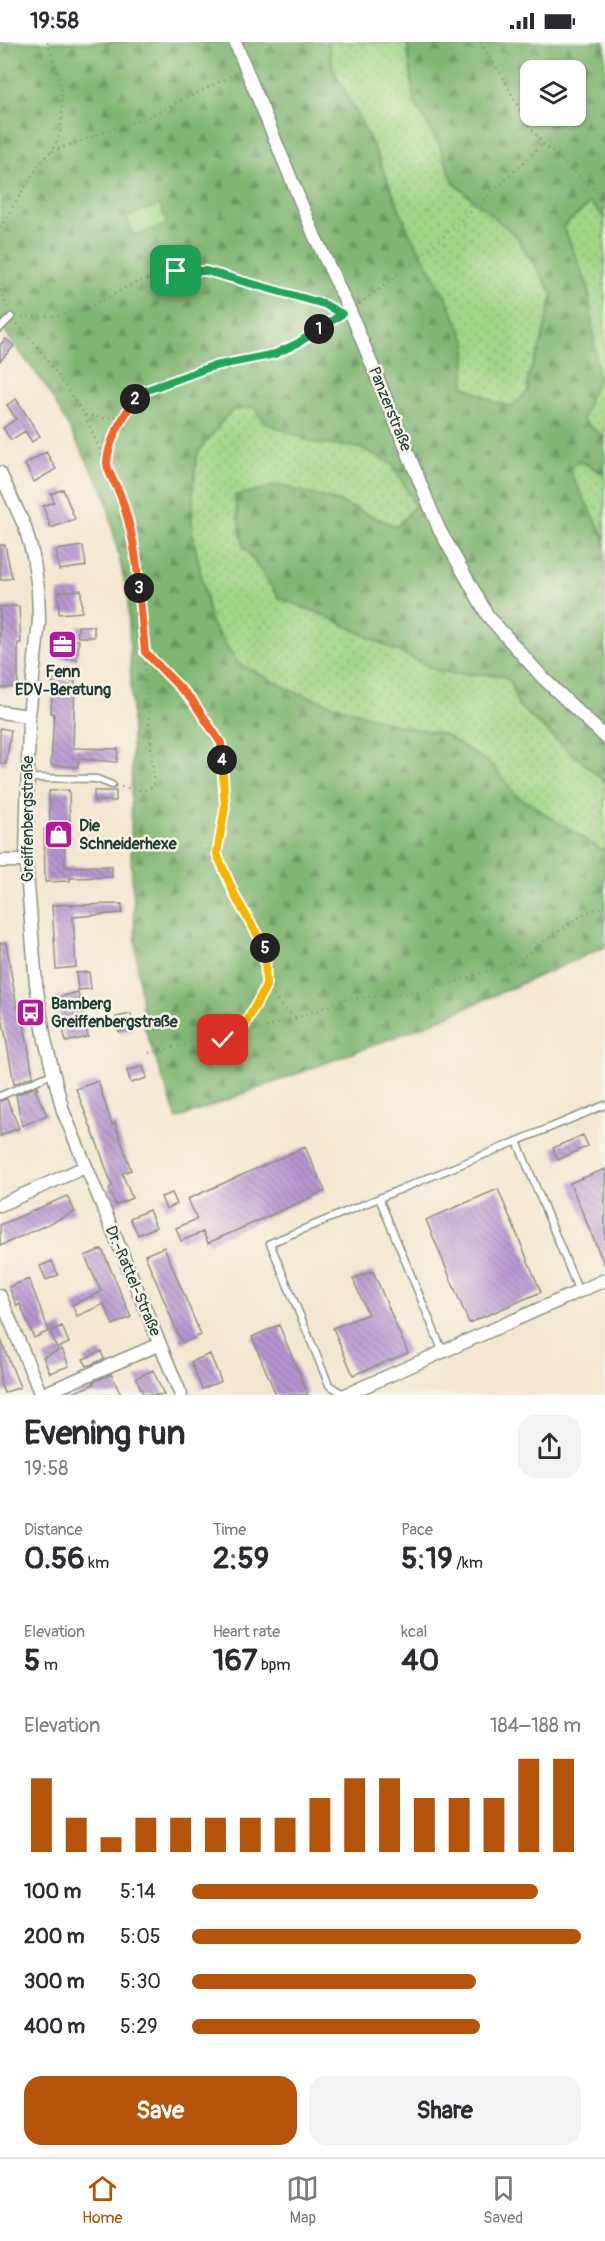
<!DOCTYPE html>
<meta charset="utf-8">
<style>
:root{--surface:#fff;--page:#f2f2f3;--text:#2b2b33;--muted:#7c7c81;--line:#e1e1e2;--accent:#b45309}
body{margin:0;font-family:Pangolin,sans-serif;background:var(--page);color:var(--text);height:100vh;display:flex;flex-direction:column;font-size:22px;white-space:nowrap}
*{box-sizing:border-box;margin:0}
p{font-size:20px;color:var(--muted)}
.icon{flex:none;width:33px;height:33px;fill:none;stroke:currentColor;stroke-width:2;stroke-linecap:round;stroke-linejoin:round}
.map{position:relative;height:1353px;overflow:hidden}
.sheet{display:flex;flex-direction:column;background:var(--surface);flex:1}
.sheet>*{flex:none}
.tools{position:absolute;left:520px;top:18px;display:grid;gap:12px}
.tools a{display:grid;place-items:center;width:66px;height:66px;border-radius:12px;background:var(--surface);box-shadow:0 2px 4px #0004;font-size:30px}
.pin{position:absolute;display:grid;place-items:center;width:51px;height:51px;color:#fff;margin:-26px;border-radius:12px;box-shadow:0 3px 9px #0006}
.km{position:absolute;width:30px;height:30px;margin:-15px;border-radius:50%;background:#222;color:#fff;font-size:16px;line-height:30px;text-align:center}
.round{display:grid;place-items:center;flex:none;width:63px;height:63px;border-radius:18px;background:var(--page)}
.overview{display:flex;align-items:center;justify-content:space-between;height:102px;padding:0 24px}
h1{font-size:33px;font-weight:800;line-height:45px}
.metrics{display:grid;grid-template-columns:repeat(3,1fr);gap:9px;height:102px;padding:6px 24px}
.metrics div{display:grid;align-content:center}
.metrics b{font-size:30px;font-weight:800}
.metrics small{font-size:16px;font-weight:400}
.metrics p{font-size:16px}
.chart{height:168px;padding:12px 24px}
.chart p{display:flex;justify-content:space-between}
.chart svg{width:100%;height:108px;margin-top:6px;stroke:var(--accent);stroke-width:6}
.cta{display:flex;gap:12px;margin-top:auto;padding:12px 24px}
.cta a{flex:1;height:69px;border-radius:18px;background:var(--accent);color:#fff;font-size:24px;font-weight:800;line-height:69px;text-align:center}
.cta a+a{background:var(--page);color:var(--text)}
ul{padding:0 24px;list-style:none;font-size:20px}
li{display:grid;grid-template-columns:96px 72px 1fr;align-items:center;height:45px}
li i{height:15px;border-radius:8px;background:var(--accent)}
.status{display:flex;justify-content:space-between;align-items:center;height:42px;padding:0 30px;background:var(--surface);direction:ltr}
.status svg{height:16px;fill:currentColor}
.tab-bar{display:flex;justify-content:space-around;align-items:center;height:84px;border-top:2px solid var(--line);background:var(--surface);font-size:16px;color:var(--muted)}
.tab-bar a{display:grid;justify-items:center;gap:3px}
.tab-bar .current{color:var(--accent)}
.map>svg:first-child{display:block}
.grass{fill:url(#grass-dots);stroke:#60895c;stroke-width:1.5}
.forest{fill:url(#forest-firs);stroke:#507a53;stroke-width:1.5;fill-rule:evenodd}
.park{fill:#a1d585;stroke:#60895c;stroke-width:1.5}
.building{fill:url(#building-back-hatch)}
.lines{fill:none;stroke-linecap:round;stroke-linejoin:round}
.lane-casing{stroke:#8a9282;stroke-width:9}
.street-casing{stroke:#8a9282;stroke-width:15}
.path{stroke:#8a9282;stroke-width:2;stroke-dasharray:1.5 4.5;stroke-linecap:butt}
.lane{stroke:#fff;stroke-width:6}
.street{stroke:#fff;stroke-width:12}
.split-1-casing{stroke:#fff;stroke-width:12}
.split-2-casing{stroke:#fff;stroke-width:12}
.split-3-casing{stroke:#fff;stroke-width:12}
.split-4-casing{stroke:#fff;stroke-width:12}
.split-5-casing{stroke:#fff;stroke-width:12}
.split-6-casing{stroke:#fff;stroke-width:12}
.split-1{stroke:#22a559;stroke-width:8}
.split-2{stroke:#22a559;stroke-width:8}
.split-3{stroke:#f0652b;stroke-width:8}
.split-4{stroke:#f0652b;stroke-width:8}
.split-5{stroke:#f5b400;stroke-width:8}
.split-6{stroke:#f5b400;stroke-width:8}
.labels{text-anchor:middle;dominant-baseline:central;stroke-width:5;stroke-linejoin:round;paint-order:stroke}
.street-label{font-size:16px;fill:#1f3d34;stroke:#f7f3e8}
.poi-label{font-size:16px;font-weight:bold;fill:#1f3d34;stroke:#f7f3e8;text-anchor:start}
</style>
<div class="status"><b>19:58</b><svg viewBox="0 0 49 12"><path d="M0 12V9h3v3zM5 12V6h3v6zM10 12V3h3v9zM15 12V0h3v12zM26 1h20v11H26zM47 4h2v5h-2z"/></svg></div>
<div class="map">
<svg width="605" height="1353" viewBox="0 0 605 1353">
<defs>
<pattern id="grass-dots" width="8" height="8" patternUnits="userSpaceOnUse" patternTransform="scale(1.5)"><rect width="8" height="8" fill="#a1d585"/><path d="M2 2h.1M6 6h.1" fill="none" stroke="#83ae6e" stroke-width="1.8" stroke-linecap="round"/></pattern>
<pattern id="forest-firs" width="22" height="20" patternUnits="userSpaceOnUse" patternTransform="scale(1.5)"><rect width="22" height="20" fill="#80b672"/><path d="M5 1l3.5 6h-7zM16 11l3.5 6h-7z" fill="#68955e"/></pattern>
<pattern id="building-back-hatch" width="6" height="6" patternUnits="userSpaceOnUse" patternTransform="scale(1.5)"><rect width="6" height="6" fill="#b796d1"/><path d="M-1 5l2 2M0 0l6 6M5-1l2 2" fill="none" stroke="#947caa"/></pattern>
</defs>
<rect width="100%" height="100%" fill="#f7f3e8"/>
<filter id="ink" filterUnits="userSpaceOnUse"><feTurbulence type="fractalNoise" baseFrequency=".0167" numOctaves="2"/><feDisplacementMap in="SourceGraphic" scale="12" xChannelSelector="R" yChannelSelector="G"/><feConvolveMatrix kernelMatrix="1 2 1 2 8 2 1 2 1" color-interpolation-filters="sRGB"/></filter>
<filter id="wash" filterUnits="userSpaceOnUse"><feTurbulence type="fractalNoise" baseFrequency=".008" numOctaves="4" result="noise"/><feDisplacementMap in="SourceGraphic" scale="24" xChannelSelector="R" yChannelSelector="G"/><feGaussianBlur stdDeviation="1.35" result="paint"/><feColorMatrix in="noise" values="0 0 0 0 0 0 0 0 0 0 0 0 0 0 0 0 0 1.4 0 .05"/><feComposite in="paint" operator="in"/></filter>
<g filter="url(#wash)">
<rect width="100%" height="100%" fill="#f4e7d1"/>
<path class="grass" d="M328,0H407L414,59L439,102L454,141L516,194L553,252L541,302L528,335V349L511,365L495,360L464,344L467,301L445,253L409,190L375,108L332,24Z
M591,161L605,176V396L583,378L589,356L598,338L588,245L563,184Z
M253,365L315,401L361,406L392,422L415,463L397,485L340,460L279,556L324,573L436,628L458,632L501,633L511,640L518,664L605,740V810L517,754L492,723L444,692L396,683L297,651L239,622L211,581L192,489L193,446L197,412L222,379L233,368Z
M578,418L605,432V497L569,428Z"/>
<path class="forest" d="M0,0H328L332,24L375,108L409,190L445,253L467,301L464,344L495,360L511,365L528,349V335L541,302L553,252L516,194L454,141L439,102L414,59L407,0H605V176L591,161L563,184L588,245L598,338L589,356L583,378L605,396V432L578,418L569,428L605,497V740L518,663L511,640L501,633L457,632L436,628L324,573L279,556L243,503L234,454L279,443L340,460L397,485L415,463L392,422L361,406L315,401L265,381L253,365L233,368L222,379L197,412L193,446L192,489L211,581L239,622L297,651L396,683L444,692L492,723L517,754L605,810V905L429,982L177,1077L144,984L137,922L131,818L132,674L128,556L105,452L47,346L0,283ZM531,28H576V74H531Z"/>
<path class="park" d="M160,163L167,182L134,194L126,175Z"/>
<g id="blocks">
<path class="building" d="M6,297L14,304L0,319V303Z
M16,357L40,394L32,400L25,389L11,398L3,386L16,377L7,363Z
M46,410L56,427L34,440L25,422Z
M63,447L75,477L51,486L43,464L54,460L51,452Z
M0,503H5L12,536L0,538Z
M83,504L86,524L59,528L56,508Z
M81,548L82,570L59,572L58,550Z
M19,564L21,601H18V645L0,646V565Z
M78,584H94V595H78Z
M57,596L79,598L77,618L56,616Z
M53,637L75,639L73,706L118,707L117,720L79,717L78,725L51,723L54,672L51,671Z
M0,686L11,688L6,722L0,721Z
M69,748L70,786H64L65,825L112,824V835L70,836V839L45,840L44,787H50L49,749Z
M94,749H116V759H94Z
M72,862V863L122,862V871L73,875L76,925L56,927L52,863Z
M6,900L17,966L21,964L33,1034L14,1042L0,963V901Z
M89,930L91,947L78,948L76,931Z
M78,950L88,995L66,1000L56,956Z
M131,972L133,988L119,990L116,975Z
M143,1024L147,1036L131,1041L127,1029Z
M98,1039L112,1083L115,1081L131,1128L122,1131L132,1156L116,1163L109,1146L112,1144L100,1109L76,1047Z
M37,1044L38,1047L35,1048L47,1073L22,1084L16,1053Z
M7,1057L19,1086L0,1094V1059Z
M583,1093L588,1104L558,1118L553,1106Z
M305,1105L325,1149L208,1201L203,1190L181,1199L176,1186L197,1177L188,1157Z
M605,1127V1224L570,1141Z
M498,1147L541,1250L469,1281L426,1178Z
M172,1151L177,1162L166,1167L161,1155Z
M67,1154L75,1170L0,1204V1183Z
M149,1168L156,1185L138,1193L130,1176Z
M164,1205L201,1293L182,1301L145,1213Z
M102,1207L131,1275L113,1283L104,1262L77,1274L72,1263L101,1250L85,1214Z
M52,1219L58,1233L46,1238L40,1224Z
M373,1229L408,1311L353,1333L333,1286L368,1272L353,1237Z
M29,1237L49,1289L34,1296L20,1262L17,1264L9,1245Z
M279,1283L308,1353H276L252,1295Z
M62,1284L69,1301L57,1306L50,1289Z
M0,1296L20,1345L4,1351L0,1340Z
M62,1307L69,1324L50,1331L43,1315Z
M101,1309L104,1317L87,1324L83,1317Z
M210,1312L221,1339L202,1347L191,1320Z
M153,1328L164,1353H144L136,1336Z
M111,1332L121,1353H68L94,1342L93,1340Z"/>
</g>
</g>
<g filter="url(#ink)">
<use href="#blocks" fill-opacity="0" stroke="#8a9282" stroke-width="1.5"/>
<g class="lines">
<defs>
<path id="lane" d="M0,286L11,275
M27,736L97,737L112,743
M0,1054L52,1032
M517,1099L579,1250
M379,1156L443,1310
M345,1353L329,1343L270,1201L605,1063"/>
<path id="street" d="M235,0L315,195L350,269L439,487L488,574L543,636L605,695
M0,431L25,485L33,514L38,547L39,579L29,674L26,819L36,942L45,998L63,1069L181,1353
M0,670L29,674
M0,819H26
M0,1163L85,1125
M0,1254L41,1353
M41,1353L160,1302
M345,1353L605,1238"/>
</defs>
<use href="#lane" class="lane-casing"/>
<use href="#street" class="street-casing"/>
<path class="path" d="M480,0L502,34L526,79L543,102L605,157
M52,109L150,74L235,32
M0,186C12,166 24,146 37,126C44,115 54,109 58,96C68,67 59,27 47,0
M0,248L8,267
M359,262C425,215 484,158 543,102
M22,275L56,274L87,266L137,240L176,229H206L324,262L334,268
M17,282L39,306L84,372L107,423
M85,373L103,376L123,374
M146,612L192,659L221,701L225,765L217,812L236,856L265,904L266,944L239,994
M121,745L143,749L154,744L139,540L128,479L121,455L107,423L112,402L123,374L139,351L210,325L275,312L298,301L339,274
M266,944L284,967L297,976
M149,1011L198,999L223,998L239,994L297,976L343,958L430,948L494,927L521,916L585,871L605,864"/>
<use href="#lane" class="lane"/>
<use href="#street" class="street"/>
</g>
</g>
<g class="lines" filter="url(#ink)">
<defs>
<path id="split-1" d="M176,229H206L324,262L342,272L319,287"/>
<path id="split-2" d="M135,357L139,351L210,325L275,312L298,301L319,287"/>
<path id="split-3" d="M135,357C123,375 108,399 107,421C107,431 118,445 121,455C131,483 137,517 139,546"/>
<path id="split-4" d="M139,546L145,610L192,658L221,701L222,718"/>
<path id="split-5" d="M222,718L225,765L217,812L236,856L265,906"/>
<path id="split-6" d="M223,998L239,994L266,944L265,906"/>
</defs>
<use href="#split-1" class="split-1-casing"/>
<use href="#split-2" class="split-2-casing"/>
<use href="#split-3" class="split-3-casing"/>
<use href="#split-4" class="split-4-casing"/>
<use href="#split-5" class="split-5-casing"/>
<use href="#split-6" class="split-6-casing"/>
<use href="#split-1" class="split-1"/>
<use href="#split-2" class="split-2"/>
<use href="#split-3" class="split-3"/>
<use href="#split-4" class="split-4"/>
<use href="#split-5" class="split-5"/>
<use href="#split-6" class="split-6"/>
</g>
<defs>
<symbol id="office-square" viewBox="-11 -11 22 22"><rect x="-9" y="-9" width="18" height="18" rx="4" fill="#b5179e" stroke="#f7f3e8"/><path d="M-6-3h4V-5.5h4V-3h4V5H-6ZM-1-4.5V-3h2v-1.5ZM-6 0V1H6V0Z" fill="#fff"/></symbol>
<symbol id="shop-square" viewBox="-11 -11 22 22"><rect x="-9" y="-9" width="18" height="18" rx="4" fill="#b5179e" stroke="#f7f3e8"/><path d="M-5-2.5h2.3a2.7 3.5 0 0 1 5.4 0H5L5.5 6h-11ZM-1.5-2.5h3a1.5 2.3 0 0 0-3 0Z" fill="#fff"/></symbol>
<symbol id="bus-square" viewBox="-11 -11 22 22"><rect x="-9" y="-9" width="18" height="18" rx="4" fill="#b5179e" stroke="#f7f3e8"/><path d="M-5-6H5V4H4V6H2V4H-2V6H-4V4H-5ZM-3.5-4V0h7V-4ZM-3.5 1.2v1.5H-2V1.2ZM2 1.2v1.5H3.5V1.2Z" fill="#fff"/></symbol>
</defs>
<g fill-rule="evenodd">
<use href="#office-square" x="46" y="586" width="33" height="33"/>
<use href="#shop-square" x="42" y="776" width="33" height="33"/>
<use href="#bus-square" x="14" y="954" width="33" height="33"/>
</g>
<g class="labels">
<g class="street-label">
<text transform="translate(390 367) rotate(68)">Panzerstraße</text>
<text transform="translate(28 777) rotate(-90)">Greiffenbergstraße</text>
<text transform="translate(133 1239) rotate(67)">Dr.-Rattel-Straße</text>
</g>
<g class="poi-label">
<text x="63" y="630" text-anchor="middle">Fenn<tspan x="63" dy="18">EDV-Beratung</tspan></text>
<text x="79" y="784">Die<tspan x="79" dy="18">Schneiderhexe</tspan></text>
<text x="51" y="962">Bamberg<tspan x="51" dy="18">Greiffenbergstraße</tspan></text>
</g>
</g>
</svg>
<div class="tools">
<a><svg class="icon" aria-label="layers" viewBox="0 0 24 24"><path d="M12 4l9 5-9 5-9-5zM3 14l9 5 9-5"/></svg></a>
</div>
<div class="pin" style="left:176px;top:229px;background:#1e9e55"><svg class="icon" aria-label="arrive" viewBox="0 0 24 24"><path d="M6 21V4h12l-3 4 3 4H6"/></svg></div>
<div class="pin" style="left:223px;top:998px;background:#d93025"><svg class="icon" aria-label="check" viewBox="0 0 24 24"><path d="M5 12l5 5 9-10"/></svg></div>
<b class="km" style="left:319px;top:287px">1</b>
<b class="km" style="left:135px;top:357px">2</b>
<b class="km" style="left:139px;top:546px">3</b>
<b class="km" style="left:222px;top:718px">4</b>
<b class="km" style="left:265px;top:906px">5</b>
</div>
<section class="sheet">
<div class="overview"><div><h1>Evening run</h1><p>19:58</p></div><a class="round"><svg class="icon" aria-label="share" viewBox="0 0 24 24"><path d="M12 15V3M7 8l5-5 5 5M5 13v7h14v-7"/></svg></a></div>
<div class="metrics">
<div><p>Distance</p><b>0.56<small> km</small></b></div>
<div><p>Time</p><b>2:59</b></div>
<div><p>Pace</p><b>5:19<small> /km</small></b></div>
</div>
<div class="metrics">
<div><p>Elevation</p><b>5<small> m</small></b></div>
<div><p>Heart rate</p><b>167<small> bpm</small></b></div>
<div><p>kcal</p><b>40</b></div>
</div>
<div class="chart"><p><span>Elevation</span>184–188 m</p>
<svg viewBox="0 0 160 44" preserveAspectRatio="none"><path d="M5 44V14M15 44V30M25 44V38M35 44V30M45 44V30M55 44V30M65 44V30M75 44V30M85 44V22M95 44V14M105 44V14M115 44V22M125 44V22M135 44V22M145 44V6M155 44V6"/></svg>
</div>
<ul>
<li><b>100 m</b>5:14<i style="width:89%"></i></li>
<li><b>200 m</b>5:05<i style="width:100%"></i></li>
<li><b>300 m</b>5:30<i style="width:73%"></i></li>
<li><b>400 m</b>5:29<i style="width:74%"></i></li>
</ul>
<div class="cta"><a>Save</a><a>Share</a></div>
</section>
<nav class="tab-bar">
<a class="current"><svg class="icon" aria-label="home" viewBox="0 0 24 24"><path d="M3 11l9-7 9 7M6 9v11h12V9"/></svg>Home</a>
<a><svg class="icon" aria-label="map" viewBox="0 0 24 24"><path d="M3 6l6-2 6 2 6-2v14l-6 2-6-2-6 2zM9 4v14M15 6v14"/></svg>Map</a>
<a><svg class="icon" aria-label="saved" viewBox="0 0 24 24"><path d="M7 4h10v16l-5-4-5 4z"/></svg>Saved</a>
</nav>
